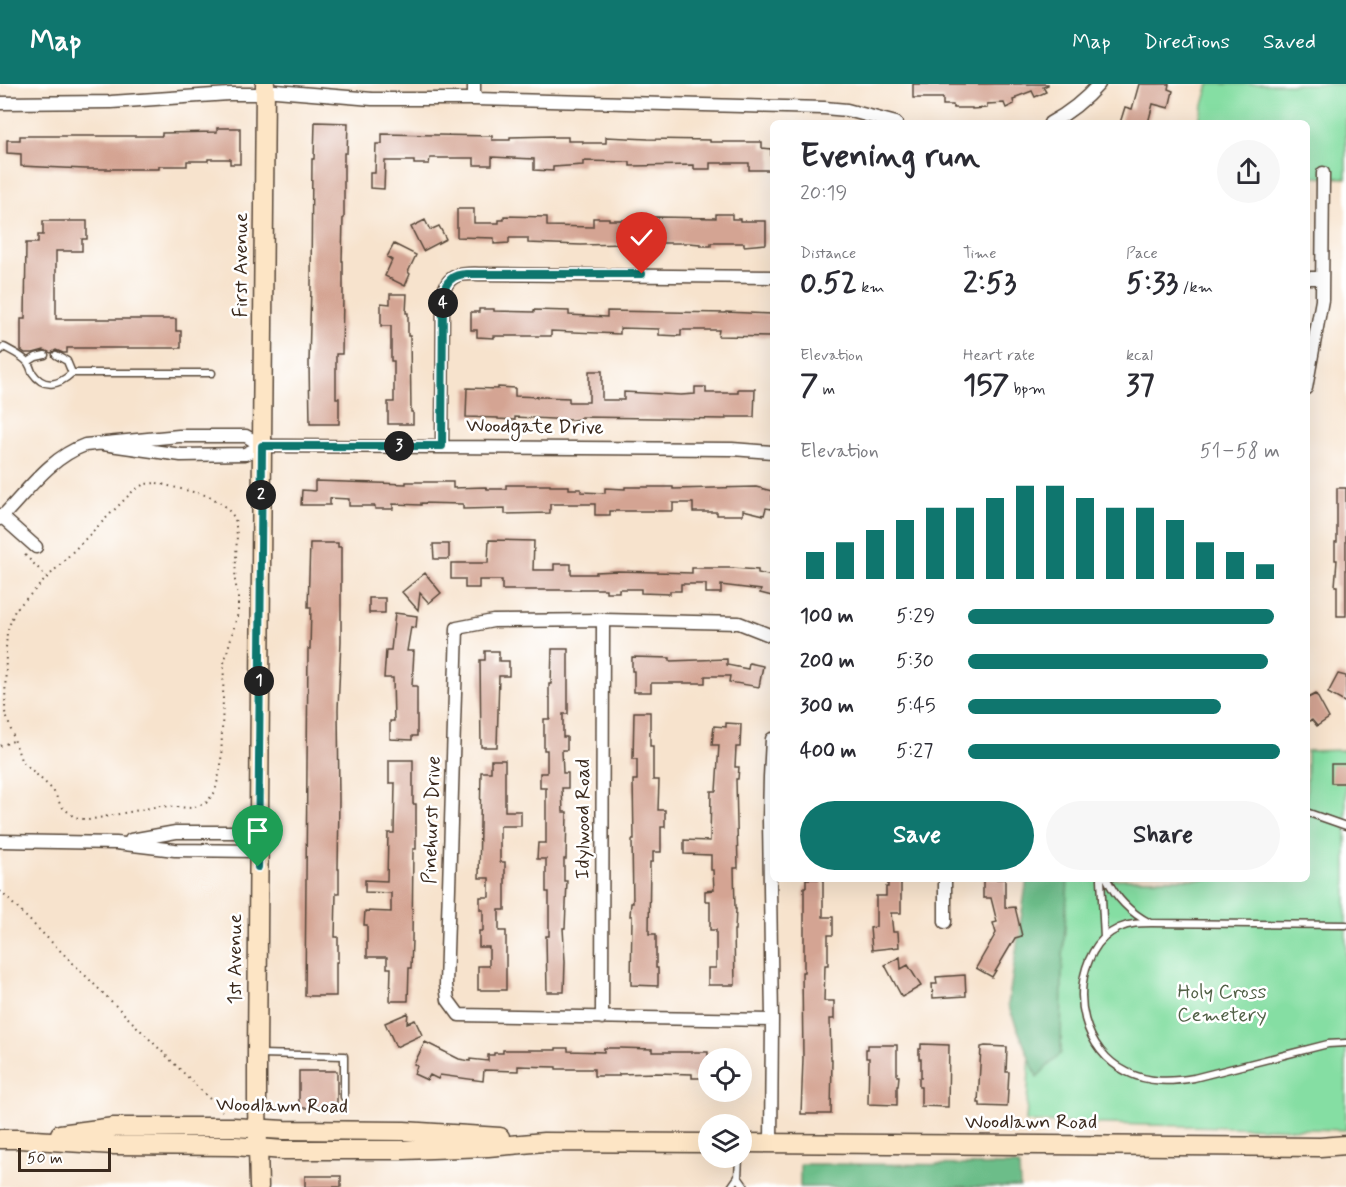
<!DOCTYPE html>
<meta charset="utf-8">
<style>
:root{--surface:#fff;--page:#f7f7f7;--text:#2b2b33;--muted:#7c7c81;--accent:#0f766e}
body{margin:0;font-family:Mynerve,sans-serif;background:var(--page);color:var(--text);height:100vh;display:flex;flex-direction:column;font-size:22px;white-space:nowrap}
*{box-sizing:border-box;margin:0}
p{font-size:20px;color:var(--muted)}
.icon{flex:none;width:33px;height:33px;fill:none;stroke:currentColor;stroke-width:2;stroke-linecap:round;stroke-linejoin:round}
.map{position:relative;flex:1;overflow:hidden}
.details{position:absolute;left:770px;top:36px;width:540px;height:762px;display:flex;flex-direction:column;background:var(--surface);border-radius:9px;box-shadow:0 6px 24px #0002}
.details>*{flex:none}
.buttons{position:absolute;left:698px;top:964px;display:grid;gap:12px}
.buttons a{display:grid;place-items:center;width:54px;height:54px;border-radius:50%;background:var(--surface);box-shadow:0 6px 24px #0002;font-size:30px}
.scale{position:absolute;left:18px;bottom:15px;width:93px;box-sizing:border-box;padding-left:6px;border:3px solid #3b2a1e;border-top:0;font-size:16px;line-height:21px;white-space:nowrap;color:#3b2a1e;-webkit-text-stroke:4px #fff;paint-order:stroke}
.pin{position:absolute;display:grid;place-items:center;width:51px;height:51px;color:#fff;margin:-62px -26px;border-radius:50% 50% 50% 0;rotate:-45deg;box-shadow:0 0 6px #0007}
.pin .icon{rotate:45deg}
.km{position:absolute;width:30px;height:30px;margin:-15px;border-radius:50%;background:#222;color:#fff;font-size:16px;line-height:30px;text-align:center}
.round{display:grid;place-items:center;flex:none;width:63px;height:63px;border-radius:32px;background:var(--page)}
.summary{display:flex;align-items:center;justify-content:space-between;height:102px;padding:0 30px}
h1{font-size:33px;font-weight:700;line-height:45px}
.figures{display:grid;grid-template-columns:repeat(3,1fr);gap:9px;height:102px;padding:6px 30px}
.figures div{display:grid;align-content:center}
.figures b{font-size:30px;font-weight:700}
.figures small{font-size:16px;font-weight:400}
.figures p{font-size:16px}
.chart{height:168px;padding:12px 30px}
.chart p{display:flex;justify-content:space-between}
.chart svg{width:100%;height:108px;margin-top:6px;stroke:var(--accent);stroke-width:6}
.cta{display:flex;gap:12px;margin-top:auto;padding:12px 30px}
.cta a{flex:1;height:69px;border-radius:36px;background:var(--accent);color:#fff;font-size:24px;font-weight:700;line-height:69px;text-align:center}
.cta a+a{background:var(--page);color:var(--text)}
ul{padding:0 30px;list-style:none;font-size:20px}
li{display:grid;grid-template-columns:96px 72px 1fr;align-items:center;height:45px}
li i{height:15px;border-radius:8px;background:var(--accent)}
header{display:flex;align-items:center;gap:36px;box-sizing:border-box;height:84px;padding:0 30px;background:var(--accent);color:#fff}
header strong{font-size:28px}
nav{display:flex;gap:33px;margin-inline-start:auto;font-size:21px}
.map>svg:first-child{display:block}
.green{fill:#85dea3;stroke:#608460;stroke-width:1.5}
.forest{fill:#6cbd89;stroke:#547454;stroke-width:1.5}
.building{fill:#d4a493}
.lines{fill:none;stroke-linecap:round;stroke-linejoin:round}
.lane-casing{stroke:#574638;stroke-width:9}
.street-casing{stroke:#574638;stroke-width:15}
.secondary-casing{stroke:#574638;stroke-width:21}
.path{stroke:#574638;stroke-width:2;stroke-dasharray:1.5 4.5;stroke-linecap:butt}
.lane{stroke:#fff;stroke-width:6}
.street{stroke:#fff;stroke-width:12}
.secondary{stroke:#fde5c5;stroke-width:18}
.route-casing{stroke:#fff;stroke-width:12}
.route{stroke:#0f766e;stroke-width:8}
.labels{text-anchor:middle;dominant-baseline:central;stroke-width:5;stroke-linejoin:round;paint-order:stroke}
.street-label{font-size:20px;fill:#3b2a1e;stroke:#fff}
.park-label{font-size:20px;fill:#516046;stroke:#fff}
</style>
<header>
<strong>Map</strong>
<nav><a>Map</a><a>Directions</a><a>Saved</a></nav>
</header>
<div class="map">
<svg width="1346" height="1103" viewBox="0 0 1346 1103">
<rect width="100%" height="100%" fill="#fff"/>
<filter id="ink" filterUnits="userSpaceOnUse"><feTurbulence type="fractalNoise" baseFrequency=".0167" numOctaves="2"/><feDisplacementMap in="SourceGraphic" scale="12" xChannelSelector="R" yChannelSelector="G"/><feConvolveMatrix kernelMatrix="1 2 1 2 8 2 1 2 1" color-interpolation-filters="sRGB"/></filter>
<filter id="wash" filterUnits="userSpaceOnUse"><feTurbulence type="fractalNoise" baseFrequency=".008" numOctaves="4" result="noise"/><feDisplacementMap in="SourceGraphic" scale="24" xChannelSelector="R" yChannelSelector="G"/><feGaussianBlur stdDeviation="1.35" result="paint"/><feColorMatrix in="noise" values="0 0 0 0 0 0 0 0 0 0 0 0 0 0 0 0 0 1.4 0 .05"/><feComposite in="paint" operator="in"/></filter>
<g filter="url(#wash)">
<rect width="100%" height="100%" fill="#f7e3cd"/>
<path class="green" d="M1209,0H1346V94L1307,93L1306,39H1198Z
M1346,666V1046L1026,1038L1040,795H1306L1307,667Z"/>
<path class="forest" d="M1027,795H1068L1062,891L1061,969L1037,993L1008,921Z
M800,1080L1019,1081L1020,1103H800Z"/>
<g id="blocks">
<path class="building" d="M913,0H1048V1L1043,3L1046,8L1035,13L1032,7L1016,13V15L1013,16L1014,20L1006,24L1004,19L987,20V24L972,25V24H953V21H943V14H913Z
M1139,0H1169L1168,5L1173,7L1169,24L1153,20L1148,39H1120L1125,23L1132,25Z
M315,38L348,39L347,69H344V134H343L342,177H343V212L342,270H336V314H339V340H310L309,279L311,202L312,75H314Z
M217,44H240V80H230V75H208V77H187V82H159V85H85L21,82V70L7,69V56H20V52H162V49L217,48Z
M382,50L492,52V56H510V53L553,52V53H568V57H583V59H606V53L648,55L710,56V58H762V64L771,65V86H749V79H710V85H694V81L630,82V78L583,77V81L553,83V87L534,86V75L492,73V81H474V74H430L429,80H414V77H385L384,105L370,104V89H375L376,60H382Z
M457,125H474V139H499V136H504V132L547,133V142L593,143V134H609V136H632V134L657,133L716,134V130H732V135H740V137H766V160L744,162V159H711V162H700V160L689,159H648V162H626V160L581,161L528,159V154H509V159L494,160V154L457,153Z
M425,136L430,146L439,142L446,155L423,167L411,143Z
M43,137H87V155H82V167H56V235H176V247H181V264H67V269H63L56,266L51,269L44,266L33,269H25L21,266V235H25L26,159H38V151H43Z
M394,160L416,171L408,188L410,190L405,202L385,192L392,176L387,173Z
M390,210H407L406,229H408V252H410L411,328H413V340H388V318H394V277H391V242H381V219L390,220Z
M479,225H494V227L534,228V226L569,227V231L607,233V227L726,229V228L772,230V253L718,252L719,246H681V252L659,251V245L620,244V250L551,247V252H494V254L477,253V246H471V228H479Z
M589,287H602V316H624V308L681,311L695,310V303H706V309H738V305H755L754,333H726V335L581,333V335L571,336L515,333V336L498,335V334L466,333L467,304L498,305V303L515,304V312L569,314V318H589Z
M315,397L406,400V398H453V404L486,403L487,405H506V401H550V402H569V405H581V408L605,409V404L625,405V403H673V405L756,403L772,407V425L766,424L764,431L743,426V431H717V428H693V419H673V427H610V431H595V420H550V429L505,430V424L463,425V420L421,419V421L393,420V425H375V422H349V415L330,414V421H301L302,406L315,407Z
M1337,404H1346V532H1337V502H1335L1337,476H1335V458H1337Z
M489,456L534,457L533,486H554V480H571V490H596V488L618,487L692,489V484H732L758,486V489L772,492V512L760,509L761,506L721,501V509H706V500H681V507H670V510L641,509V505H619V508H606V505H580V506H502V496H479V504H465V495H451V479H488Z
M310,459H338V463H341V557L338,625L339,716L338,785H339V809H336L335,853H338V878H336V912H305L308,565H310L311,523H308Z
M433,460H449V475H434Z
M425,489L441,509L429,519L420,509L418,526L402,508Z
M369,514H385V529H369Z
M395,529L417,532L416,544L411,543L407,567H414L412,602H417V652H412V656L390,655V637H394L393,594H384L386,566H391Z
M552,565H568V630H563V653H567V666H562L563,689H568V704H562L563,728H567L566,775H564V797H567L565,844H563L565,878L564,908H547L546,852H549V808H546V775H537L538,759H546V704H540V689H547V666H544V635H550V613H549V600H551Z
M485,567H499V577H509V592H499L497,663H481L480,576H485Z
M632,573L670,574V577L727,575V581L748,585L749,579L763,582L759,603L729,598L730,592H705V599H651V608H634V587H632Z
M1338,590L1346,592V619L1328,609Z
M1316,610L1329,634L1317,642L1312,636L1306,638V615Z
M634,628H650V662H653V696H659L658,726H665V743H661V768H653V778H650L649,850H656V884H658V902L631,901L632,832H630L631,819H633L632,756H634L633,696H637V675H633Z
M726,639L741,640L740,663H736L735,683H739L738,695H736L738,784H734L735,825H736L735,846H734L735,901H708V884H716V846H710V817H705V807L714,806L713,786H711V771L684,770V756L710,757L711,707H716L719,661H712L714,642L726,643Z
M389,676H413V720H416V765H413L412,856L411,884H409L408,917H390L391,884H387V873H367V841H364L365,827L391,828V809L365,808V796L387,797L388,749H394L395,699H389Z
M491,676H505V727H521V742H500V778H505V826H499V847H506V906H478V882H489V863H479V847H483V826H480V813H489V794H479L481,688H491Z
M1331,680H1346V699H1331Z
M806,795H823V833H833V851H828V881H825L824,917H834V935H830L831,975H832L831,1030H801L803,975L802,888H804V803H806Z
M888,795H901V829H891L893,848H898L899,863L872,866L870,844L876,843V812H886V803H888Z
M983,795H1005V824L1015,823L1022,852L1015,854L992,893L976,884L996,849L993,839L997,838L991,814H983Z
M900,873L901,885L908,881L921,902L902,913L885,881Z
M965,891L966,912L933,914L932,900H937L936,893Z
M408,929L407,939L415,936L422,951L396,963L385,939Z
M425,958L459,975L470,977V975L488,977V971H494V969H503V966H556V964H568V967L604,968V964H619L652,965V968H708V994H692V990L656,989L619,990V992H594V985H556V983L518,982V987L484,986L483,997L440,991L438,995L430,991L427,996L414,990L417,982L414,980Z
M921,960L949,961L948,1023L921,1022V1003H919V994H921V975H919V965H921Z
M868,961H897V992H899L898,1002H897V1021L868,1020L869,974H866V965H868Z
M985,962L1007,963L1006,988H1009L1007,1023L980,1022V1019H978L981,963Z
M299,987H337V1024H299Z
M305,1092H341V1103H305Z"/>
</g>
</g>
<g filter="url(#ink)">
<use href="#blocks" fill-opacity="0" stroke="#574638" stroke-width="1.5"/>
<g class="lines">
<defs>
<path id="lane" d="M0,267L4,263C11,267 23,272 28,279C30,282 31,285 32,288C44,306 59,301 72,289H212
M56,271L67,277L72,289
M28,278L36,273L45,271
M1306,728L1346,742
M1101,795L1104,854
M1107,795C1116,814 1131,829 1150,839
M1346,841L1151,839C1140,839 1130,839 1119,844C1108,849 1099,857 1093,868C1070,909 1084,967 1127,988C1149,999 1171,998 1194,994L1328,960L1346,959
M260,970L344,972V1013
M739,1074L738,1093L745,1103
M731,1103L738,1093"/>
<path id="street" d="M264,6L372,15H474L824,24L847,26L896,39
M474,15V0
M0,19L111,18L229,10H264
M1050,39C1069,29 1084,17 1099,0
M1306,194H1322
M1306,304L1322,216L1323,89
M103,360L181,371L245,370L262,362H283L732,365L772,368
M442,362L443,212C447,186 466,190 486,190L772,193
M0,431L36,463
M0,435C26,409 49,374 85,361L179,352H246L262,362
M131,756L176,748H258
M0,757L116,759L175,766L258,767
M945,795V838
M602,934L603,536
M772,936L459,931L448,916L446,901L457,544L493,537L603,536L739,539L772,552
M771,1059L772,936L769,736L770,693L772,655"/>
<path id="secondary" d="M60,1050L114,1043H233L284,1046L404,1047L500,1053
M0,1055H19L114,1061L235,1062L283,1066H404L488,1063L544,1058L708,1059
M741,1059L1320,1063L1346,1061
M259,1103L257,1021V970L265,0"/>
</defs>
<use href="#lane" class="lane-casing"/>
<use href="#street" class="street-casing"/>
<use href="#secondary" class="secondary-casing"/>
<path class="path" d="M157,399L209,412L224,421L235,434L237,451L235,497L238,512V529L224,579L221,682L215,708L206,719L192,724L160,722L88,736L74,733L61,722L53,706L21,676L5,628L6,564L7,548L15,526L133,407L144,400Z
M25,471L48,494
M0,662L13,657
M0,807L222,1027"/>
<use href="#lane" class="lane"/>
<use href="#street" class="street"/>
<use href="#secondary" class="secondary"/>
</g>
</g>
<g class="lines" filter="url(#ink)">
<defs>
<path id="route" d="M258,783L262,362H442L443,212C445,197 453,190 467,190H642"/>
</defs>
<use href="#route" class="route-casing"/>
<use href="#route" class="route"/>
</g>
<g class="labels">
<g class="street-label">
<text transform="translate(241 181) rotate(-90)">First Avenue</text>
<text transform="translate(535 343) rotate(1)">Woodgate Drive</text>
<text transform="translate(583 735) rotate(-90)">Idylwood Road</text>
<text transform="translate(432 736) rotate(-88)">Pinehurst Drive</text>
<text transform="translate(235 875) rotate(-90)">1st Avenue</text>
<text transform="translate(282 1022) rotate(1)">Woodlawn Road</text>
<text x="1031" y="1038">Woodlawn Road</text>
</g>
<g class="park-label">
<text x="1222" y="908">Holy Cross<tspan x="1222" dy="23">Cemetery</tspan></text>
</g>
</g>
</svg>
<div class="buttons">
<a><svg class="icon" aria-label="locate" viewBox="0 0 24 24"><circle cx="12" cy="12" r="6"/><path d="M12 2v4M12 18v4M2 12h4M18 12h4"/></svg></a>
<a><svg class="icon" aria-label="layers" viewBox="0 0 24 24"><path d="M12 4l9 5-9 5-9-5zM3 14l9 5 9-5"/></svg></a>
</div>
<div class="scale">50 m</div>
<div class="pin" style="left:258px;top:783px;background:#1e9e55"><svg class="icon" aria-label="arrive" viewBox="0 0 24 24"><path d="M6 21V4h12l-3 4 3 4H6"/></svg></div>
<div class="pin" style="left:642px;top:190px;background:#d93025"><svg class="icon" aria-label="check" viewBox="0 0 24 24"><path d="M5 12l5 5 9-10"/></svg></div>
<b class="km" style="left:259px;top:597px">1</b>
<b class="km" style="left:261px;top:411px">2</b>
<b class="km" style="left:399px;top:362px">3</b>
<b class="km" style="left:443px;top:219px">4</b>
<section class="details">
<div class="summary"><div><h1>Evening run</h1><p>20:19</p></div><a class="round"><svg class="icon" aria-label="share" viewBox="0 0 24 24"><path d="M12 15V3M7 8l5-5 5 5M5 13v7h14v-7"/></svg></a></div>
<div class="figures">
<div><p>Distance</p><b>0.52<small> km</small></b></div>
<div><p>Time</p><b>2:53</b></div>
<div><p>Pace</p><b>5:33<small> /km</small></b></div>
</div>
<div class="figures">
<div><p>Elevation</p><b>7<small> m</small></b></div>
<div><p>Heart rate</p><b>157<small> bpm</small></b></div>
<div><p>kcal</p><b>37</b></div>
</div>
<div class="chart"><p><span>Elevation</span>51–58 m</p>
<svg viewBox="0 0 160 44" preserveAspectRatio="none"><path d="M5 44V33M15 44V29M25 44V24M35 44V20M45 44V15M55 44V15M65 44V11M75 44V6M85 44V6M95 44V11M105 44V15M115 44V15M125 44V20M135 44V29M145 44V33M155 44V38"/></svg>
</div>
<ul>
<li><b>100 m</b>5:29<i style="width:98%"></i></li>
<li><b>200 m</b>5:30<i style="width:96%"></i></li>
<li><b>300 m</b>5:45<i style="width:81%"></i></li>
<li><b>400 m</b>5:27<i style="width:100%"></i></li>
</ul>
<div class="cta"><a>Save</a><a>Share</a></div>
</section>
</div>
